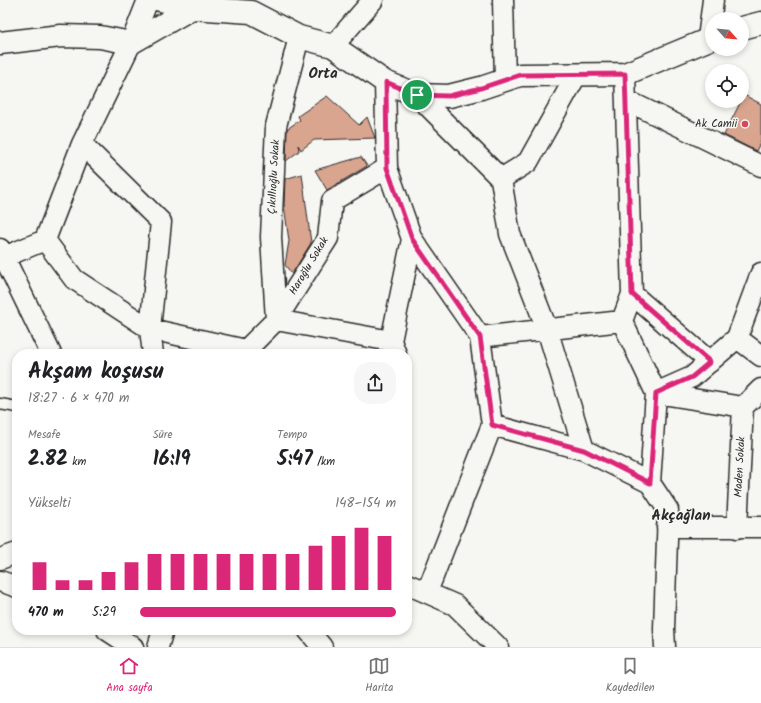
<!DOCTYPE html>
<html lang="tr">
<meta charset="utf-8">
<style>
:root{--surface:#fff;--page:#f6f6f6;--text:#202124;--muted:#757577;--line:#e0e0e0;--accent:#db2777}
body{margin:0;font-family:Kalam,sans-serif;background:var(--page);color:var(--text);height:100vh;display:flex;flex-direction:column;font-size:15px;white-space:nowrap}
*{box-sizing:border-box;margin:0}
p{font-size:13px;color:var(--muted)}
.icon{flex:none;width:22px;height:22px;fill:none;stroke:currentColor;stroke-width:2;stroke-linecap:round;stroke-linejoin:round}
.map{position:relative;flex:1;overflow:hidden}
.panel{position:absolute;left:12px;top:349px;width:400px;height:286px;display:flex;flex-direction:column;background:var(--surface);border-radius:16px;box-shadow:0 2px 6px #0003}
.panel>*{flex:none}
.needle{width:26px;rotate:117deg}
.fabs{position:absolute;left:705px;top:12px;display:grid;gap:8px}
.fabs a{display:grid;place-items:center;width:44px;height:44px;border-radius:50%;background:var(--surface);box-shadow:0 2px 6px #0003;font-size:20px}
.pin{position:absolute;display:grid;place-items:center;width:34px;height:34px;color:#fff;margin:-17px;border:2px solid #fff;border-radius:50%;box-shadow:0 1px 4px #0007}
.round{display:grid;place-items:center;flex:none;width:42px;height:42px;border-radius:16px;background:var(--page)}
.headline{display:flex;align-items:center;justify-content:space-between;height:68px;padding:0 16px}
h1{font-size:22px;font-weight:800;line-height:30px}
.figures{display:grid;grid-template-columns:repeat(3,1fr);gap:6px;height:68px;padding:4px 16px}
.figures div{display:grid;align-content:center}
.figures b{font-size:20px;font-weight:800}
.figures small{font-size:11px;font-weight:400}
.figures p{font-size:11px}
.chart{height:112px;padding:8px 16px}
.chart p{display:flex;justify-content:space-between}
.chart svg{width:100%;height:72px;margin-top:4px;stroke:var(--accent);stroke-width:6}
ul{padding:0 16px;list-style:none;font-size:13px}
li{display:grid;grid-template-columns:64px 48px 1fr;align-items:center;height:30px}
li i{height:10px;border-radius:5px;background:var(--accent)}
.menu{display:flex;justify-content:space-around;align-items:center;height:56px;border-top:1px solid var(--line);background:var(--surface);font-size:11px;color:var(--muted)}
.menu a{display:grid;justify-items:center;gap:2px}
.menu .selected{color:var(--accent)}
.map>svg:first-child{display:block}
.building{fill:#daa58f;stroke:#2b2b2b}
.lines{fill:none;stroke-linecap:round;stroke-linejoin:round}
.lane-casing{stroke:#2b2b2b;stroke-width:13}
.street-casing{stroke:#2b2b2b;stroke-width:23}
.secondary-casing{stroke:#2b2b2b;stroke-width:25}
.lane{stroke:#f6f6f2;stroke-width:10}
.street{stroke:#f6f6f2;stroke-width:20}
.secondary{stroke:#f6f6f2;stroke-width:22}
.route-casing{stroke:#fff;stroke-width:8}
.route{stroke:#db2777;stroke-width:5}
.poi-dot{fill:#d1495b;stroke:#f6f6f2;stroke-width:1.5}
.labels{text-anchor:middle;dominant-baseline:central;stroke-width:3;stroke-linejoin:round;paint-order:stroke}
.poi-label{font-size:11px;fill:#2b2b2b;stroke:#f6f6f2;text-anchor:end}
.street-label{font-size:11px;fill:#2b2b2b;stroke:#f6f6f2}
.district-label{font-size:15px;font-weight:bold;fill:#2b2b2b;stroke:#f6f6f2}
</style>
<div class="map">
<svg width="761" height="647" viewBox="0 0 761 647">
<rect width="100%" height="100%" fill="#f6f6f2"/>
<filter id="ink" filterUnits="userSpaceOnUse"><feTurbulence type="fractalNoise" baseFrequency=".025" numOctaves="2"/><feDisplacementMap in="SourceGraphic" scale="8" xChannelSelector="R" yChannelSelector="G"/><feConvolveMatrix kernelMatrix="1 2 1 2 8 2 1 2 1" color-interpolation-filters="sRGB"/></filter>
<g filter="url(#ink)">
<path class="building" d="M744,95L761,104V141L756,151L724,135Z
M327,96L359,125L367,117L375,138L314,140L301,150L298,145L299,151L286,161L287,129L300,120L298,116Z
M361,157L367,166L327,190L315,170Z
M302,174L311,243L292,274L285,265L289,241L284,205L285,179Z"/>
<g class="lines">
<defs>
<path id="lane" d="M0,404L17,407"/>
<path id="street" d="M156,0L192,8
M503,0L505,80
M708,39L713,0
M333,46L373,0
M625,74L632,294L710,362
M385,82L387,168L412,239
M417,95L501,179L510,234L547,329L584,450
M626,100L761,166
M501,179L528,162L577,74
M45,240L74,279L150,329L161,222L82,144
M0,249L4,257L45,240L82,144L131,43L148,0
M0,259L4,257L51,354
M632,294L622,321L656,393L692,377L737,338L761,273
M276,320L271,237L276,126L299,37
M276,320L328,238L332,201L387,168
M737,338L761,356
M391,341L412,239L480,337
M153,354L150,329L246,350
M245,354L246,350L276,320L391,341L396,354
M743,407L761,389
M492,425L480,337L622,321
M650,483L656,393L743,407
M667,527H761
M737,528L743,407
M0,559L17,553
M0,581L17,587
M407,584L455,605L498,647
M427,592L492,425L584,450L650,483L668,510L664,629L665,647
M107,630L133,647
M308,630L322,647
M158,647L163,630"/>
<path id="secondary" d="M742,28L761,23
M0,43L61,36L100,37L131,43L192,8L251,12L299,37L333,46L385,82L417,95L449,96L481,88L520,75L625,74L712,38"/>
</defs>
<use href="#lane" class="lane-casing"/>
<use href="#street" class="street-casing"/>
<use href="#secondary" class="secondary-casing"/>
<use href="#lane" class="lane"/>
<use href="#street" class="street"/>
<use href="#secondary" class="secondary"/>
</g>
</g>
<g class="lines" filter="url(#ink)">
<defs>
<path id="route" d="M625,74L632,294L710,362L692,377L656,393L650,483L584,450L492,425L480,337L412,239L387,168L386,82L417,95L449,96L481,88L520,75Z"/>
</defs>
<use href="#route" class="route-casing"/>
<use href="#route" class="route"/>
</g>
<circle class="poi-dot" cx="745" cy="124" r="4"/>
<g class="labels">
<g class="poi-label">
<text x="737" y="124">Ak Camii</text>
</g>
<g class="street-label">
<text transform="translate(274 177) rotate(-87)">Çıkıllıoğlu Sokak</text>
<text transform="translate(309 266) rotate(-59)">Haroğlu Sokak</text>
<text transform="translate(740 467) rotate(-87)">Maden Sokak</text>
</g>
<g class="district-label">
<text x="323" y="74">Orta</text>
<text x="681" y="516">Akçağlan</text>
</g>
</g>
</svg>
<div class="fabs">
<a><svg class="needle" viewBox="-14 -14 28 28"><path d="M0-13l5 13h-10z" fill="#e53935"/><path d="M0 13l5-13h-10z" fill="#757577"/></svg></a>
<a><svg class="icon" aria-label="locate" viewBox="0 0 24 24"><circle cx="12" cy="12" r="6"/><path d="M12 2v4M12 18v4M2 12h4M18 12h4"/></svg></a>
</div>
<div class="pin" style="left:417px;top:95px;background:#1e9e55"><svg class="icon" aria-label="arrive" viewBox="0 0 24 24"><path d="M6 21V4h12l-3 4 3 4H6"/></svg></div>
<section class="panel">
<div class="headline"><div><h1>Akşam koşusu</h1><p>18:27 · 6 × 470 m</p></div><a class="round"><svg class="icon" aria-label="share" viewBox="0 0 24 24"><path d="M12 15V3M7 8l5-5 5 5M5 13v7h14v-7"/></svg></a></div>
<div class="figures">
<div><p>Mesafe</p><b>2.82<small> km</small></b></div>
<div><p>Süre</p><b>16:19</b></div>
<div><p>Tempo</p><b>5:47<small> /km</small></b></div>
</div>
<div class="chart"><p><span>Yükselti</span>148–154 m</p>
<svg viewBox="0 0 160 44" preserveAspectRatio="none"><path d="M5 44V27M15 44V38M25 44V38M35 44V33M45 44V27M55 44V22M65 44V22M75 44V22M85 44V22M95 44V22M105 44V22M115 44V22M125 44V17M135 44V11M145 44V6M155 44V11"/></svg>
</div>
<ul>
<li><b>470 m</b>5:29<i style="width:100%"></i></li>
</ul>
</section>
</div>
<nav class="menu">
<a class="selected"><svg class="icon" aria-label="home" viewBox="0 0 24 24"><path d="M3 11l9-7 9 7M6 9v11h12V9"/></svg>Ana sayfa</a>
<a><svg class="icon" aria-label="map" viewBox="0 0 24 24"><path d="M3 6l6-2 6 2 6-2v14l-6 2-6-2-6 2zM9 4v14M15 6v14"/></svg>Harita</a>
<a><svg class="icon" aria-label="saved" viewBox="0 0 24 24"><path d="M7 4h10v16l-5-4-5 4z"/></svg>Kaydedilen</a>
</nav>
